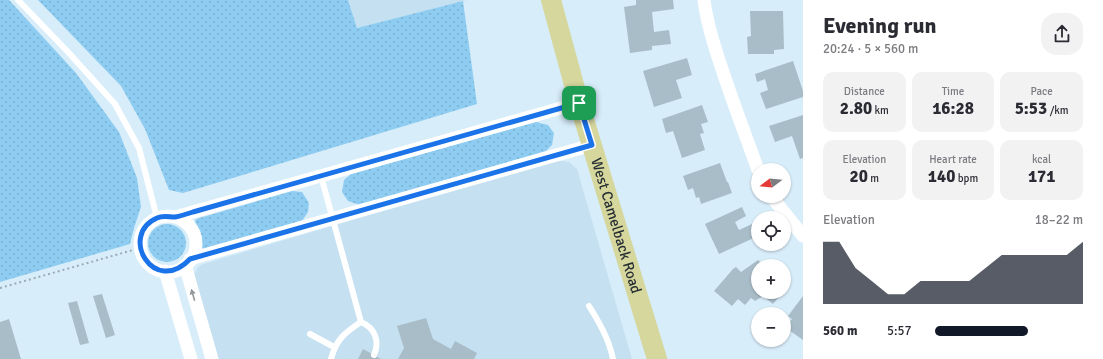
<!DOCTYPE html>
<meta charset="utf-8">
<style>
:root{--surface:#fff;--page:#f2f2f3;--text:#2b2b33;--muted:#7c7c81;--accent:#111827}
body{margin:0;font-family:Signika,sans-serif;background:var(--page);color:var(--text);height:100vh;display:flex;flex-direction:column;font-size:15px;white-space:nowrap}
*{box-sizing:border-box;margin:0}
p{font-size:13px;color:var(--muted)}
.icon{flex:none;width:22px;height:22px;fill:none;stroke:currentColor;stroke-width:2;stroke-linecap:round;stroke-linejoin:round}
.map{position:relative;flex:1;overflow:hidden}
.drawer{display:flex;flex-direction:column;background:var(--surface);width:300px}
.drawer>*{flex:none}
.needle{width:26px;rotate:254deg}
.fabs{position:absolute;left:751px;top:163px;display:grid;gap:8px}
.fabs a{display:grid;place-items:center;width:40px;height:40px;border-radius:50%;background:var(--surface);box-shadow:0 1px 3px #0004;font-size:20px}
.pin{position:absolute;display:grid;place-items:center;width:34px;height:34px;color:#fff;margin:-17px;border-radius:8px;box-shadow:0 2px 6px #0006}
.round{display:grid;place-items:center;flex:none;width:42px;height:42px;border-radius:16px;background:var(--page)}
.head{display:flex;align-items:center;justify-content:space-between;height:68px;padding:0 20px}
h1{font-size:22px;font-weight:700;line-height:30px}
.figures{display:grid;grid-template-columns:repeat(3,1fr);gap:6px;height:68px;padding:4px 20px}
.figures div{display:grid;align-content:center;border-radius:10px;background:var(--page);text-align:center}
.figures b{font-size:17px;font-weight:700}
.figures small{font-size:11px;font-weight:400}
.figures p{font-size:11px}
.chart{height:112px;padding:8px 20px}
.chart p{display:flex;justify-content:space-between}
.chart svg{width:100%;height:72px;margin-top:4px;fill:var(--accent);opacity:.7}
ul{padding:0 20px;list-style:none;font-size:13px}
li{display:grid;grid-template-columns:64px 48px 1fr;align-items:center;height:30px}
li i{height:10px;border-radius:5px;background:var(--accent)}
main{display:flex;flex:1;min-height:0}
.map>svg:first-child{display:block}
.built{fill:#c5e0f1}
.grass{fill:url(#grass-dots)}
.building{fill:#a9bdc9}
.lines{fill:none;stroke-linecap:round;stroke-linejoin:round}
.path{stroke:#99aab4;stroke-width:2;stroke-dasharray:2 3;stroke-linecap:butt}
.service{stroke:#fff;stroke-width:6}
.minor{stroke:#fff;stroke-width:13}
.primary{stroke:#d5d79d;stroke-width:20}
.oneway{fill:#93979a}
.route-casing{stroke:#fff;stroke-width:8}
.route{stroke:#1a73e8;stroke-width:5}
.labels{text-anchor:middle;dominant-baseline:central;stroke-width:4;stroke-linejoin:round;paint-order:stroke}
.street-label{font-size:15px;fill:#272f34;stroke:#fff}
</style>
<main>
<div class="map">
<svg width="803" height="359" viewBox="0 0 803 359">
<defs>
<pattern id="grass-dots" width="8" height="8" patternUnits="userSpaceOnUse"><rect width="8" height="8" fill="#8ecdf1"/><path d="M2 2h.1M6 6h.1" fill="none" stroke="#7ab0cf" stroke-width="1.8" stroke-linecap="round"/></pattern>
</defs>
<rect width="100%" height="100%" fill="#d8edfa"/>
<path class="built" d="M348,0H467L357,28Z
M560,161L569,162L577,169L632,359H217L193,277L198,267L203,264L543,164Z"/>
<path class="grass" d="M0,0H9L76,73L119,132L137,178L141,207L134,228L130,244L0,282Z
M38,0H348L357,28L463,1L477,104L183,193L169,190L145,129L121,86Z
M536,122L548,125L554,133L552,145L546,151L360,205L348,201L342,192L344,180L351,174Z
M292,191L302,192L309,203L308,212L302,221L205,250L201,248L202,238L195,222L196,219Z
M148 243a19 19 0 1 1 38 0a19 19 0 1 1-38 0Z"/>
<path class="building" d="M636,0H673L674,9L652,12L654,32L669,30L671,44L652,46V50L630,53L624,7L636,5Z
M750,11H783L784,49L774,50V54H748L747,37L751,36Z
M687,58L692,75L676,80L682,98L654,107L643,71Z
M793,61L803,91V97L766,109L760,93L768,90L765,79L757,82L755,74Z
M702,105L708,122L701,124L704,133L700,134L705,150L682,158L673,131L666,133L662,119Z
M803,115V158L800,159L792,136L775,142L769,126Z
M720,163L727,182H728L732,193L701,204L699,197L696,198L693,188L688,190L683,176Z
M742,207L746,216L735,222L739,230L752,224L758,236L719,254L705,224Z
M758,260L765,266H758V292H783L773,304L763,296L755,301L751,298L745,305L738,299L732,306L714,291L733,269L736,267L741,272Z
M784,279L789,285L784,291Z
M102,294L115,335L106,338L93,296Z
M803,296V340L786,328L792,319L788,316Z
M77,301L89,343L80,345L68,303Z
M426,318L433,339L451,349L455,341L477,353L474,359H398L404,348L397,326Z
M9,319L21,359H0V322Z
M363,349L381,359H358Z"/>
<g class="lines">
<path class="path" d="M0,288L140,248"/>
<path class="service" d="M18,0L68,52L115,104L139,148L157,218
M321,176L361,322
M589,306C599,322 609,339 613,359
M310,334L334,347
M331,359C336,340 344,333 361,322C375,328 380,341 374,355"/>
<path class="minor" d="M704,0C707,24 714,46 722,69C733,103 746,136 758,170
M771,196L803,236
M140 244a28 28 0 1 1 56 0a28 28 0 1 1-56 0Z
M175,217L579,103
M190,259L592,145
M185,265L212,359
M165,271L191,359"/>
<path class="primary" id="s1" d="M551,0L579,103L657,359"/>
</g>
<defs><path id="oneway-solid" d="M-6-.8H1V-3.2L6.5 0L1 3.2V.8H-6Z"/></defs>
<use class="oneway" href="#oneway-solid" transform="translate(193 295) rotate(-106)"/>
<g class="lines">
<defs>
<path id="route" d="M579,103L592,145L190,259C154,297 118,235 157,218C163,215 169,217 175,217C181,216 187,214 193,212Z"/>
</defs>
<use href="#route" class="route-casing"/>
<use href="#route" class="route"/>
</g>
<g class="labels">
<g class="street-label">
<text stroke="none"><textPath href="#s1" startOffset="235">West Camelback Road</textPath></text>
</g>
</g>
</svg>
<div class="fabs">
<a><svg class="needle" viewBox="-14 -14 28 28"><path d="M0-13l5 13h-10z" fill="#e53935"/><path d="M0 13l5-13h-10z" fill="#7c7c81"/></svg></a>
<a><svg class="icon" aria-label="locate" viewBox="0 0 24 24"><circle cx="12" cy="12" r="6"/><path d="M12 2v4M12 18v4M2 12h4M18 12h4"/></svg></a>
<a>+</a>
<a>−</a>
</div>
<div class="pin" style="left:579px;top:103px;background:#1e9e55"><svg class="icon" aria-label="arrive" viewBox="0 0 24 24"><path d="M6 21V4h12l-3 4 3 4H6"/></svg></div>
</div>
<section class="drawer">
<div class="head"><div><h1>Evening run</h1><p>20:24 · 5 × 560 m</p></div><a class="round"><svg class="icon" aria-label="share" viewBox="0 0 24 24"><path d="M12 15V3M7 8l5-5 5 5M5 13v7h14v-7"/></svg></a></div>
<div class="figures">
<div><p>Distance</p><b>2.80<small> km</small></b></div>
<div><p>Time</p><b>16:28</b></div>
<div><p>Pace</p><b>5:53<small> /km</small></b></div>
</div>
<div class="figures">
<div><p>Elevation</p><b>20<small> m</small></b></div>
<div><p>Heart rate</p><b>140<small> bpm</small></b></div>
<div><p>kcal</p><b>171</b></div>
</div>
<div class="chart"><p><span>Elevation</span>18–22 m</p>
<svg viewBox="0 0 160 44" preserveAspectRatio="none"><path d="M0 44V6L10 6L20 22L30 30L40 38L50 38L60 30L70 30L80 30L90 30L100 22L110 14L120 14L130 14L140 14L150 14L160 6V44z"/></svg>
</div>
<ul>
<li><b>560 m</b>5:57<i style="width:63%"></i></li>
</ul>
</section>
</main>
